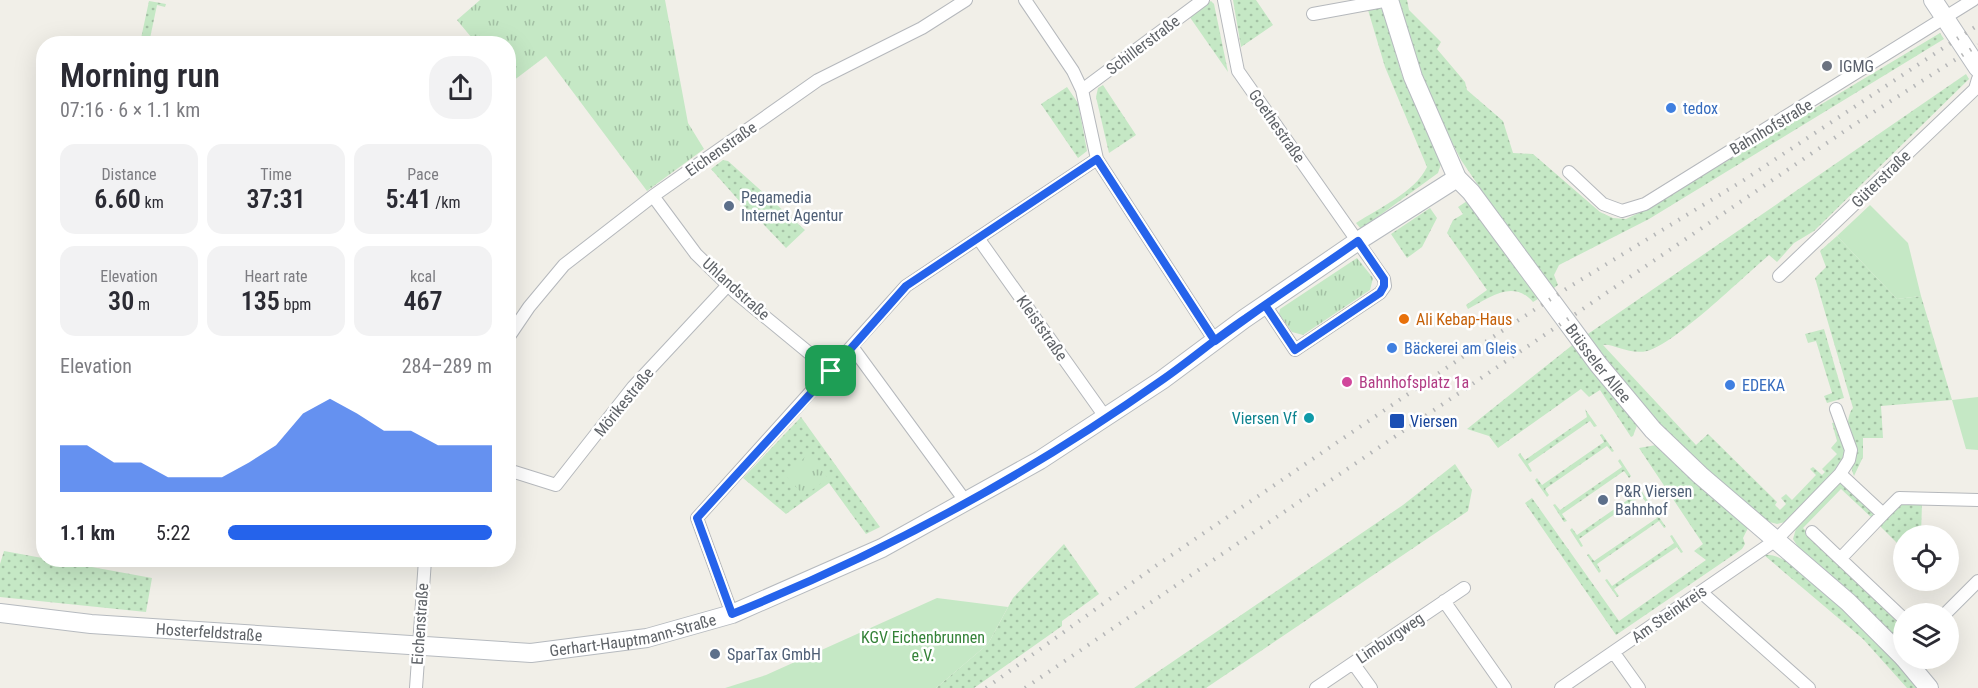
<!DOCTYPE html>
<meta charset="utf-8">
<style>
:root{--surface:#fff;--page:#f2f2f3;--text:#2b2b33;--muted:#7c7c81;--accent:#2563eb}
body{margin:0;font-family:"Roboto Condensed",sans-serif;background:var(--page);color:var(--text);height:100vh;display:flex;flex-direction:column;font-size:22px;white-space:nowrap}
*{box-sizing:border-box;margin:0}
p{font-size:20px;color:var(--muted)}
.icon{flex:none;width:33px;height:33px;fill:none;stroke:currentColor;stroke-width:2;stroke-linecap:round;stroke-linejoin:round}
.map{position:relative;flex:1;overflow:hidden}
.sheet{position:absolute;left:36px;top:36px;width:480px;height:531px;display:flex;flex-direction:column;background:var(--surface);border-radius:24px;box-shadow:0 6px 24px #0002}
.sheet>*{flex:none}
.controls{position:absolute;left:1893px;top:525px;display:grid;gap:12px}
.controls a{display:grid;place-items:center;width:66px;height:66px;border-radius:50%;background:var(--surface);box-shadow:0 6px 24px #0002;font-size:30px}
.pin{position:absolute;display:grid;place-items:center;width:51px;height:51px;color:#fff;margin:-26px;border-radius:12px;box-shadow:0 3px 9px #0006}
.round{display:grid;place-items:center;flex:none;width:63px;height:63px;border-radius:24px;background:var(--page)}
.headline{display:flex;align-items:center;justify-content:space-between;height:102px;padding:0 24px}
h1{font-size:33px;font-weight:600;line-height:45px}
.figures{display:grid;grid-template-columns:repeat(3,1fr);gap:9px;height:102px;padding:6px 24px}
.figures div{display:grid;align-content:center;border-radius:15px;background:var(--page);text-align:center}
.figures b{font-size:26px;font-weight:600}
.figures small{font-size:16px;font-weight:400}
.figures p{font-size:16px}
.chart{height:168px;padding:12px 24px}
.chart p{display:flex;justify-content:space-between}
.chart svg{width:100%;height:108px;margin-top:6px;fill:var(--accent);opacity:.7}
ul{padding:0 24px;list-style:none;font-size:20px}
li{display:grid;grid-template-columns:96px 72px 1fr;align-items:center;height:45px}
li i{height:15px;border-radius:8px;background:var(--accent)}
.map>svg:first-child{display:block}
.grass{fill:url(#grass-dots)}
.park{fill:url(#park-tufts)}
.garden{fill:#c5e8c5}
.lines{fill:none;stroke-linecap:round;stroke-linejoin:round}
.street-casing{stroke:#b5b8bc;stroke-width:14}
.secondary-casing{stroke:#b6babf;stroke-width:20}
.street{stroke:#fff;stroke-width:12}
.secondary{stroke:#fff;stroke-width:18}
.rail{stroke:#b6b7b8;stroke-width:4;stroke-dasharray:1.5 8;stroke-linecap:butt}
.route-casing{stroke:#fff;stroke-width:12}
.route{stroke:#2563eb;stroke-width:8}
.worship-dot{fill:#6b7280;stroke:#fff;stroke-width:2}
.shop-dot{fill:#3f7fe0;stroke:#fff;stroke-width:2}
.service-dot{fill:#5c6f8a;stroke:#fff;stroke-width:2}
.food-dot{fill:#e8710a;stroke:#fff;stroke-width:2}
.hotel-dot{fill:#d1479c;stroke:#fff;stroke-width:2}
.culture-dot{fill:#0f9aa8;stroke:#fff;stroke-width:2}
.transit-dot{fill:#1a4fb4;stroke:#fff;stroke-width:2}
.labels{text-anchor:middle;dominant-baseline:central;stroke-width:5;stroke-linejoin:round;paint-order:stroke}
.street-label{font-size:16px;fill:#5f6368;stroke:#fff}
.worship-label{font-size:16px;fill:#5b616d;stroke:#fff;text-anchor:start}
.shop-label{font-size:16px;fill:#366cbe;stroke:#fff;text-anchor:start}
.service-label{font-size:16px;fill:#4e5e75;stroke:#fff;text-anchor:start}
.food-label{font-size:16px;fill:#c56008;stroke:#fff;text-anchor:start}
.hotel-label{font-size:16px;fill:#b23c85;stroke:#fff;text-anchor:start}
.culture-label{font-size:16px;fill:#0d838f;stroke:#fff;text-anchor:end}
.transit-label{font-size:16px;fill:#164399;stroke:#fff;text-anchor:start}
.park-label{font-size:16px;fill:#348238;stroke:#fff}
</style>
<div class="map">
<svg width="1978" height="688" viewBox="0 0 1978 688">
<defs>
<pattern id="grass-dots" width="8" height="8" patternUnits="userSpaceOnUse" patternTransform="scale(1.5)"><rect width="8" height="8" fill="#c5e8c5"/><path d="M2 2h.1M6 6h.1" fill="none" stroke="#a3c0a4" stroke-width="1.8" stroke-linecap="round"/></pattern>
<pattern id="park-tufts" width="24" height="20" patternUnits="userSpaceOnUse" patternTransform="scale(1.5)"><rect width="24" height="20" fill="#c5e8c5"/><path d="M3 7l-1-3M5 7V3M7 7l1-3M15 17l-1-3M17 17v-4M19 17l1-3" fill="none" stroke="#a3c0a4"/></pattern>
</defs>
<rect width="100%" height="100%" fill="#f1efe8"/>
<path class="grass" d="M1233,0H1256L1273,25L1241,47Z
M1397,0H1407L1409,10L1441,42L1437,49L1465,82L1467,90L1503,121L1513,153L1533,154L1600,212L1613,218L1626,219L1647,209L1940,33L1944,39L1649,219L1559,265L1554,275L1558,285L1550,291L1461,160L1430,99Z
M149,1L166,4L165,7L157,5L149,43H140Z
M1211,1L1214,4L1228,72L1189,16Z
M1379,8L1383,10L1402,75L1441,164L1438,173L1361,229L1356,223C1379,208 1415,192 1427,167L1385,67L1368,10Z
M1966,74L1969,79L1814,231L1794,243L1777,262L1769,255C1743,277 1675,344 1647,351C1629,355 1612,343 1603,345L1696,445L1708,434L1777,502L1775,505L1780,510L1786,504L1781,498L1786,494L1792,500L1816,475L1810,469L1813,467L1822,475L1825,472L1822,469L1837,454L1831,448L1837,441L1832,423L1837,422L1845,448L1841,465L1785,522L1777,524L1766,521L1668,434L1585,336Z
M1103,85L1136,135L1109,153L1096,97L1098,88Z
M1067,87L1078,103L1087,151L1078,158L1041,104Z
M723,160L728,161L805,230L786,248L751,211L749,212L711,169Z
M1467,201L1541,297L1533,302C1513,279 1490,297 1468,309L1466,305L1487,290L1447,233L1453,220L1463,214L1458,207Z
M1430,208L1437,218L1422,247L1407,258L1391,234Z
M1837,236L1897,299L1921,296L1952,400L1881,406L1883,438H1863V457L1854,476C1848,463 1843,418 1853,408L1815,278L1826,267L1820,251Z
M1824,329L1844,398L1827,403L1824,396L1832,393L1816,341L1808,343L1805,334Z
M1575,343L1638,423L1633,436L1631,437L1600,390L1589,397L1581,389L1498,448L1489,436L1467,429Z
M1585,409L1597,426L1594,427L1590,421L1528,464L1532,471L1530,472L1518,455L1520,453L1525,460L1587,417Z
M801,417L880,527L866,534L829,483L786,514L743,478Z
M1602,434L1614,451L1612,452L1607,446L1545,489L1549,495L1547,497L1535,480L1537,478L1542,485L1604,442L1600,435Z
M1656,445L1748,528L1743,538L1745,544L1742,549L1616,635L1525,503L1532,498L1619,621L1706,560L1694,551L1703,544L1639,448Z
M1620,459L1631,476L1629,478L1624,471L1562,514L1567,521L1564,522L1553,505L1555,504L1560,510L1622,467L1618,461Z
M1455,464L1472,490L1468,511L1446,526L1206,688H1134L1403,505Z
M1839,481L1875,512L1872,518L1841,489L1803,528L1903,625V650L1851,593L1798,547L1793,539L1797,525Z
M1637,484L1648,501L1646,502L1641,496L1579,539L1583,546L1581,547L1570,530L1572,528L1577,535L1639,492L1635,485Z
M1902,502L1922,503L1921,535L1904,536L1903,549L1879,525Z
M1654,510L1666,527L1664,528L1659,521L1597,564L1601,571L1599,573L1587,555L1589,554L1594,561L1657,518Z
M1672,535L1683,552L1681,553L1677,547L1614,589L1619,596L1617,597L1605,580L1607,579L1612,586L1674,543L1670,536Z
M1064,544L1099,594L1062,621V626L974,688H936L988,644L1013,598Z
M4,551L152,578L146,612L0,597V564Z
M1764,555C1800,550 1896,660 1922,688H1907L1863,639Z"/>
<path class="park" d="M480,0H665L688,123L704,149L647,191L546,56L509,84L508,44L476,43L457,20Z
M1357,258L1373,278L1370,290L1303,335L1292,332L1279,314L1280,309Z
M808,454L828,478L804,496L786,476Z"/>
<path class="garden" d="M1870,205L1908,243L1921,296L1897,299L1837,236Z
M1978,397V450L1966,449L1952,400Z
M937,598L1008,607L988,644L936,688H725L766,675Z"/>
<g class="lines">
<defs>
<path id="street" d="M1025,0L1073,71L1082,90L1097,159L1215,341
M1224,0L1238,71L1384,279L1385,286L1380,293L1295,350L1265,305
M1313,14L1389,0
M1082,90L1203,0
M1569,172L1603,204L1622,211L1645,204L1973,0
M653,196L696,254L735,292L831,371
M978,238L1106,418
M1779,276L1975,89L1978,79
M508,338L529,307L564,265L653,196L818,80L922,28L966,0
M853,348L966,502
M508,470L556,485L633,387L728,285
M1840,474L1883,514L1899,498L1978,500
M1812,532L1904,619
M1841,558L1883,514
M1701,592L1809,688
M1444,601L1505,688
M732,614L697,518L906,286L1097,159
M1945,614L1978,581
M1614,653L1639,688
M1353,663L1371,688
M416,688L425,560
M1316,688L1464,588
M1561,688L1776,540L1840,474L1849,460L1851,450L1836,409"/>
<g id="secondary">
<path id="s1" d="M1389,0L1413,77L1457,178L1471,192L1598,364L1653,430L1700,475L1848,602L1904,658"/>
<path d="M1933,0L1978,68"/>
<path id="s2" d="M0,613L91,624L531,653L647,638L732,614L882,548L1040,460L1162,380L1244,319L1358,241L1457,178"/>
<path d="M1904,658L1929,688"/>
</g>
</defs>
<use href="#street" class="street-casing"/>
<use href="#secondary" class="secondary-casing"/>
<use href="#street" class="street"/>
<use href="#secondary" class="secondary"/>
<path class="rail" d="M986,688L1157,565L1464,356L1569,287L1744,180L1978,25
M1025,688L1852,126L1978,45"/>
</g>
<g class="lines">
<defs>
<path id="route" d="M831,371L697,518L732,614C884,553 1029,474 1162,380C1191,360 1217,337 1246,318C1283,292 1321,267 1358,241L1384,279V286L1380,293L1295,350L1265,305L1215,341L1097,159L906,286L831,371"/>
</defs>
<use href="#route" class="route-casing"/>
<use href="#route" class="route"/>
</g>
<circle class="worship-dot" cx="1827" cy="66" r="6"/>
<g class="shop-dot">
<circle cx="1671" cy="108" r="6"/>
<circle cx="1392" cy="348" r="6"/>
<circle cx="1730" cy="385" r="6"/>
</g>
<g class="service-dot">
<circle cx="729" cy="206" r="6"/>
<circle cx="1603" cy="500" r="6"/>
<circle cx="715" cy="654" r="6"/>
</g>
<circle class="food-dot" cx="1404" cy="319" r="6"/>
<circle class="hotel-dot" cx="1347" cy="382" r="6"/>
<circle class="culture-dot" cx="1309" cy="418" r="6"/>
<rect class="transit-dot" x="1389" y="413" width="16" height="16" rx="3"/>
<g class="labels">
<g class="street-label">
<text transform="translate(1143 45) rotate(-37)">Schillerstraße</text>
<text transform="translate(1277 126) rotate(55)">Goethestraße</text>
<text transform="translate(1771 127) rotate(-31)">Bahnhofstraße</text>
<text transform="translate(721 149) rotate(-35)">Eichenstraße</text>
<text transform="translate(1881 179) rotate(-44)">Güterstraße</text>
<text transform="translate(736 289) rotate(42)">Uhlandstraße</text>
<text transform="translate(1042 328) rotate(55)">Kleiststraße</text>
<text stroke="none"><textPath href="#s1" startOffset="424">Brüsseler Allee</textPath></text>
<text transform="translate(624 402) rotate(-51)">Mörikestraße</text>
<text transform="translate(1669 614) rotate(-35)">Am Steinkreis</text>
<text transform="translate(420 624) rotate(-86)">Eichenstraße</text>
<text stroke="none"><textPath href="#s2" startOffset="210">Hosterfeldstraße</textPath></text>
<text stroke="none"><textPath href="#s2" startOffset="636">Gerhart-Hauptmann-Straße</textPath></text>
<text transform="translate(1390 638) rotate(-34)">Limburgweg</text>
</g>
<g class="worship-label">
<text x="1839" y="66">IGMG</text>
</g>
<g class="shop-label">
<text x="1683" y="108">tedox</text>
<text x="1404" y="348">Bäckerei am Gleis</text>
<text x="1742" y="385">EDEKA</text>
</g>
<g class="service-label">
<text x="741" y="197">Pegamedia<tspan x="741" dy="18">Internet Agentur</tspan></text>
<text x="1615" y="491">P&amp;R Viersen<tspan x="1615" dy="18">Bahnhof</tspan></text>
<text x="727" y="654">SparTax GmbH</text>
</g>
<g class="food-label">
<text x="1416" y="319">Ali Kebap-Haus</text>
</g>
<g class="hotel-label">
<text x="1359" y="382">Bahnhofsplatz 1a</text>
</g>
<g class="culture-label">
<text x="1297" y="418">Viersen Vf</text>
</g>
<g class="transit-label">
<text x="1410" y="421">Viersen</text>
</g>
<g class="park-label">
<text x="923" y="637">KGV Eichenbrunnen<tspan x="923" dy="18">e.V.</tspan></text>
</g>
</g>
</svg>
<div class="controls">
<a><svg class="icon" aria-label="locate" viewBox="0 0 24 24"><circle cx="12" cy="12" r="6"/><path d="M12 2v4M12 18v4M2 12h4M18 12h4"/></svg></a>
<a><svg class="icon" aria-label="layers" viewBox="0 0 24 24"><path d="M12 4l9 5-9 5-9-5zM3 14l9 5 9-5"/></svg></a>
</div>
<div class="pin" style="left:831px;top:371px;background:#1e9e55"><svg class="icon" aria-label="arrive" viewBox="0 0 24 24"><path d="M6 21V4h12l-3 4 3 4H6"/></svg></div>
<section class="sheet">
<div class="headline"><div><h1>Morning run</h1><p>07:16 · 6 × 1.1 km</p></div><a class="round"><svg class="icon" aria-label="share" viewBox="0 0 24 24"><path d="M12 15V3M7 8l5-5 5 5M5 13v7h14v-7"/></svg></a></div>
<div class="figures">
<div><p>Distance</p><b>6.60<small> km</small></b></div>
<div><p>Time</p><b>37:31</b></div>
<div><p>Pace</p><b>5:41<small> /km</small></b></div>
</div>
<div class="figures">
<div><p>Elevation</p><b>30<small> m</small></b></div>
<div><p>Heart rate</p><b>135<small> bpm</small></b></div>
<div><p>kcal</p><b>467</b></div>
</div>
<div class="chart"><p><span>Elevation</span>284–289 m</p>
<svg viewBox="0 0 160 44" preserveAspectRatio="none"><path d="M0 44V25L10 25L20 32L30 32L40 38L50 38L60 38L70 32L80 25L90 12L100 6L110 12L120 19L130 19L140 25L150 25L160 25V44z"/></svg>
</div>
<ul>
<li><b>1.1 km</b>5:22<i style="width:100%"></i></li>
</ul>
</section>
</div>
